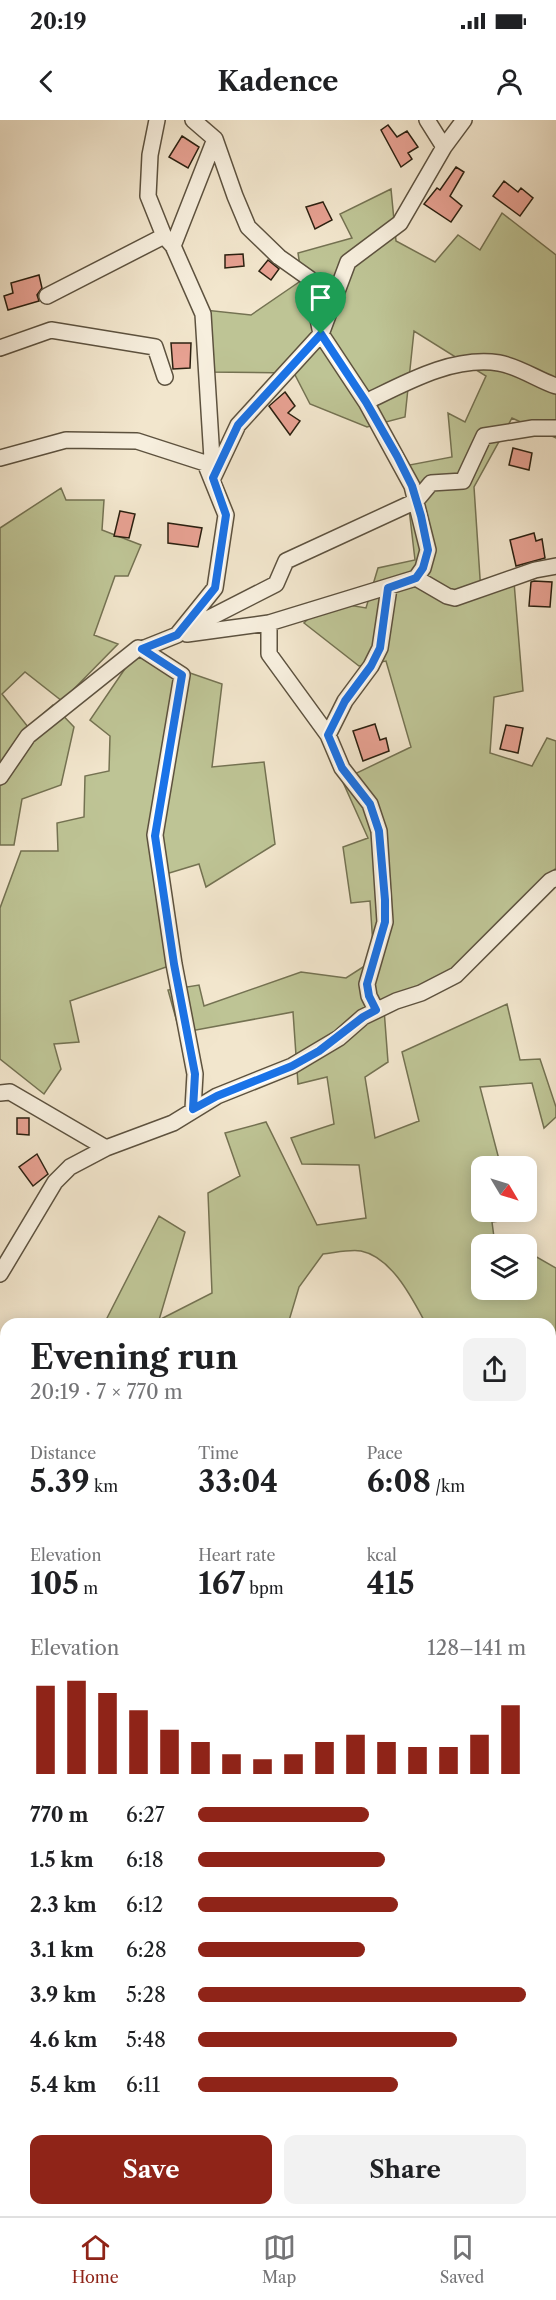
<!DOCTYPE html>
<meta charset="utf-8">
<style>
:root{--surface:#fff;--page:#f2f2f2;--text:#202124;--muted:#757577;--line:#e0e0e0;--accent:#8f2418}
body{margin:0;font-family:"Libre Caslon Text",serif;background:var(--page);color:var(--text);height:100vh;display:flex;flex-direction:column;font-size:22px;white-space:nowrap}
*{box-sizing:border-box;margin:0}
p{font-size:20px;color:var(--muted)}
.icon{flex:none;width:33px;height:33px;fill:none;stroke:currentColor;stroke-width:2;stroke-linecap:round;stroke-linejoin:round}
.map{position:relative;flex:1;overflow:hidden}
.details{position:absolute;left:0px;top:1198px;width:556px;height:898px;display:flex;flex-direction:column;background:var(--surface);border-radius:18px 18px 0 0;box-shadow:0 3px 15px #0003}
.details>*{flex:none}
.needle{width:39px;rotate:128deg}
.tools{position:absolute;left:471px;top:1036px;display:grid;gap:12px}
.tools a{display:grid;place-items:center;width:66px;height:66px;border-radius:12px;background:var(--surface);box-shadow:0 3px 15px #0003;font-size:30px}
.pin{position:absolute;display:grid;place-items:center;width:51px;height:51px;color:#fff;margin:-62px -26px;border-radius:50% 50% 50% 0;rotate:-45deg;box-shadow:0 0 6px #0007}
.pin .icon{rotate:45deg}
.round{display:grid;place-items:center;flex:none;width:63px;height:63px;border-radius:12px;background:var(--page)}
.summary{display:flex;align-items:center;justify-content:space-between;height:102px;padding:0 30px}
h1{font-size:33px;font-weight:800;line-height:45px}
.stats{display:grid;grid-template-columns:repeat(3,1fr);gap:9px;height:102px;padding:6px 30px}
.stats div{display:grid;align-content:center}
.stats b{font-size:30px;font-weight:800}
.stats small{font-size:16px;font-weight:400}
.stats p{font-size:16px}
.chart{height:168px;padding:12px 30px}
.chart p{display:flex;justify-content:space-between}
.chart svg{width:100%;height:108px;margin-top:6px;stroke:var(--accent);stroke-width:6}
.primary-button{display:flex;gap:12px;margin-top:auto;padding:12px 30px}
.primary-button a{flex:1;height:69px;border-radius:12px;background:var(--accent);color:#fff;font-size:24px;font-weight:800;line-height:69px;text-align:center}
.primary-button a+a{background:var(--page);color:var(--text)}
ul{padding:0 30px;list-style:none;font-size:20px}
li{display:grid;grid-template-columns:96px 72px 1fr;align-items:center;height:45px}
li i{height:15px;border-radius:8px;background:var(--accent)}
.status{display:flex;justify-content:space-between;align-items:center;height:42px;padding:0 30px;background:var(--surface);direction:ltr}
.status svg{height:16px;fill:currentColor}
header{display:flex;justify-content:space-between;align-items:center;height:78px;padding:0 30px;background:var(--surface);font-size:27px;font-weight:800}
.tab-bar{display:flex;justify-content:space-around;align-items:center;height:84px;border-top:2px solid var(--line);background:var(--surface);font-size:16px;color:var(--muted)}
.tab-bar a{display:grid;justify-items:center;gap:3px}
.tab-bar .on{color:var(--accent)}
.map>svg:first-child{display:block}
.green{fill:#bec495;stroke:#747252;stroke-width:1.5}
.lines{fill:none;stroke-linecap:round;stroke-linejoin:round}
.stream{stroke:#727e7b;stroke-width:4.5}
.building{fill:#e7a192;stroke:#2b2010;stroke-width:1.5}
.minor-casing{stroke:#5d523f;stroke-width:18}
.path{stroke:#2b2010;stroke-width:3;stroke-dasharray:1.5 3;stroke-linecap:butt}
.minor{stroke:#f7efde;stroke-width:15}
.route-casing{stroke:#fff;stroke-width:12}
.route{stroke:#1a73e8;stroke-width:8}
</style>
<div class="status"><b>20:19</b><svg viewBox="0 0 49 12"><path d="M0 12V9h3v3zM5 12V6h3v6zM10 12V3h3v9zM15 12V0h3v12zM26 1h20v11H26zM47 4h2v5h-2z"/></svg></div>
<header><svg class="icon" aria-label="back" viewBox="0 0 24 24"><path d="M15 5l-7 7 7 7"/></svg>Kadence<svg class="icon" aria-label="person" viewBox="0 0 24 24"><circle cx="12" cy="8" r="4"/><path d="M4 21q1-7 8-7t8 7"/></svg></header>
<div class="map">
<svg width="556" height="2096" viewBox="0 0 556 2096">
<rect width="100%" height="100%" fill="#f2e6cd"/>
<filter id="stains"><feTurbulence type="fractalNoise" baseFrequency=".00333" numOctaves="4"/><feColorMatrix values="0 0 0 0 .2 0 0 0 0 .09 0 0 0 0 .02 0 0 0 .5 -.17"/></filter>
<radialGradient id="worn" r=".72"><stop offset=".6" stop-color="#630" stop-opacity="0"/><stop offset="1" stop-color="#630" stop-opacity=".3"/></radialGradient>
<path class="green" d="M391,69L396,121L435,142L458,115L480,130L502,93L556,135V318L512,298L474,367L481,473L514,462L523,571L494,577L490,633L532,646L547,618L556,621V748L464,857L384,889L388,942L365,957L375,1018L419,1001L402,932L507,884L520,940L540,939L556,987V997L544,1008L532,963L480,967L501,1047H482V1092H513L514,1099L492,1102L495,1125H482V1170H526L528,1132L556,1148V1327L550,1325V1204H426C413,1180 392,1137 361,1131C350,1129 334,1133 323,1134L299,1167L288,1204H104L159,1096L185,1112L159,1200L212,1173L208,1073L240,1056L225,1013L266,1002L317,1105L366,1098L359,1045L302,1044L291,1018L334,1004L327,957L298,964L293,892L180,913L168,870L199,865L204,886L301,852L346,858L374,840L370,781L351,783L343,727L368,718L342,660L411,627L386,541L359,546L304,503L325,481L366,488L378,448L415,440L404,346L452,337L448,293L465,302L486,256L414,211L405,297L367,307L310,284L294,253L207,252L205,190L251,195L302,160L298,133L352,118L340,94Z
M61,368L66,380H104L102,410L141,425L128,456H115L94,515L118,524L62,581L25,552L2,574L28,607L53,585L74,607L61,665L22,679L14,725H0V408Z
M135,534L222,564L212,647L264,642L275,724L206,767L199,744L156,757L169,846L70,881L79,922L54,924L61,949L44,974L0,939V788L21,731H58L57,703L84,697L85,656L109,651L110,616L90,600Z
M6,1400V1539L0,1537V1402Z"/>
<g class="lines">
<path class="stream" d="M550,1458L556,1453
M0,2027L6,2028"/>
</g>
<path class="building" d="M388,5L397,17L407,11L418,27L408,33L412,39L401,47L381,10Z
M182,16L199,27L188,48L169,37Z
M456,47L464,52L450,76L462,86L451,102L424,84L437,68L440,70Z
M504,61L518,72L521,68L533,78L520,96L493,76Z
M323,82L332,100L315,109L306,87Z
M243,134L244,146L225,148V135Z
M268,140L279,149L271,160L259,151Z
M39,155L42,168L37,175L39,181L8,190L4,176L13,173L11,163Z
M171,223H191L190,248L173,249Z
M285,272L295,286L288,293L300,301L290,315L269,286Z
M513,328L532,333L529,350L509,345Z
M120,391L135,394L129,418L114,416Z
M168,403L202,408L198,427L168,423Z
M534,413L536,421L542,419L545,438L516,446L510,420Z
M534,461L552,462L550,487L529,486L531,462Z
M375,604L380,620L386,618L389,631L363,641L353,611Z
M506,605L523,608L518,633L500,629Z
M17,998H29V1015L17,1014Z
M37,1034L48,1054L33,1066L19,1047Z"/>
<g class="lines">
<defs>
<path id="minor" d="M157,0L150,35L148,76L164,116L173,126L203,194L213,355
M193,0L215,19L235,76L248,107L279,137L310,159L321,214L366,282L412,366L428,430L423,448L416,458
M427,0L444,27
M173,126L215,19
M47,176L164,116
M0,228L51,210L155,227L165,257
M366,282C407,262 453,236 499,243C518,246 538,260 556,266
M0,338L66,320L137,321L205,343L226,395L215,468L177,515L142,529L182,555L155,715L174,844L195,954L193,989
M213,358L238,305L321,214L348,142L400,103L444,27L464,0
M269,503V534L328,615L342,648L370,684L379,711L385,802L367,864L369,876L376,890
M182,512L276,464L286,441L416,381L431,363L463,361L484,316L533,308H556
M187,514L269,503L416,458L447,476L455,478L535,450L556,446
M328,615L345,581L371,546L380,528L389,468
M0,657L28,616L138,528L142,529
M0,973L10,972L106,1028
M0,1154L55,1062L70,1047L106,1028L173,1003L217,976L292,946L339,918L363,897L396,881L421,873L456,855L550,761L556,758
M0,1261L6,1265
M0,1588L6,1589
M550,1741H556"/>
</defs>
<use href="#minor" class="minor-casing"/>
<path class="path" d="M550,1785L556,1777
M550,1933L556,1929
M550,1945L556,1959"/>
<use href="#minor" class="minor"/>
</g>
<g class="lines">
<defs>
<path id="route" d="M321,214L366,282L397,336L412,366L421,396L428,430L423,448L416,458L388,468L380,528L371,546L345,581L328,615L342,648L370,684L379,711L385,780V802L367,864L369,876L376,890L363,897L319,931L292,946L217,976L193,989L195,954L174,844L155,716L182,555L142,529L177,515L215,468L226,395L213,358L238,305Z"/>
</defs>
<use href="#route" class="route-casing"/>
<use href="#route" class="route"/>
</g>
<rect width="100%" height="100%" filter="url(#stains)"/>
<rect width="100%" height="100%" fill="url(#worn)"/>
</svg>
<div class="tools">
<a><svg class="needle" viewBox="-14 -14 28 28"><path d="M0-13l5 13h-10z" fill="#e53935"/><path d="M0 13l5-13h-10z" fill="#757577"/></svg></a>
<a><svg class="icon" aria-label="layers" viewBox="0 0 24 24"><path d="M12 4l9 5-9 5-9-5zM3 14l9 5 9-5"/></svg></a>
</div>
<div class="pin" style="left:321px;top:214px;background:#1e9e55"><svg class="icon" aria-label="arrive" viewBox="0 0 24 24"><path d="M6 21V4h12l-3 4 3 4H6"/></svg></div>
<section class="details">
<div class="summary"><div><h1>Evening run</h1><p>20:19 · 7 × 770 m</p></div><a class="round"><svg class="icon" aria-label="share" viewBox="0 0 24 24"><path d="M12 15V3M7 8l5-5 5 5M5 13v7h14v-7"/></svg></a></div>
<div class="stats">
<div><p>Distance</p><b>5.39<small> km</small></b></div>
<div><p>Time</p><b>33:04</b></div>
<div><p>Pace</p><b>6:08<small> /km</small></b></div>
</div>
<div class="stats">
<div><p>Elevation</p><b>105<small> m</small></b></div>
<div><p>Heart rate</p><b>167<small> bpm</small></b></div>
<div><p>kcal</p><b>415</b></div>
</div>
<div class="chart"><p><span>Elevation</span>128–141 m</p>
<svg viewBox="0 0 160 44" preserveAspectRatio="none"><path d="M5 44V8M15 44V6M25 44V11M35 44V18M45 44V26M55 44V31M65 44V36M75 44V38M85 44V36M95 44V31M105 44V28M115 44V31M125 44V33M135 44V33M145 44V28M155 44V16"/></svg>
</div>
<ul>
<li><b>770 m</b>6:27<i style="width:52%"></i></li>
<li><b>1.5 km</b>6:18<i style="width:57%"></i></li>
<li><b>2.3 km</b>6:12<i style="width:61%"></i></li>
<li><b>3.1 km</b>6:28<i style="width:51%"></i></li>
<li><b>3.9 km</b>5:28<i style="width:100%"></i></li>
<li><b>4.6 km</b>5:48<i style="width:79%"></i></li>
<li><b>5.4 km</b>6:11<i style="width:61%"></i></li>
</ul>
<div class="primary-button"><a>Save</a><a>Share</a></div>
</section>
</div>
<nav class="tab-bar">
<a class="on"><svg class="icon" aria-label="home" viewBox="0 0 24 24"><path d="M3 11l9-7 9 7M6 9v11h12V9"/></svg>Home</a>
<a><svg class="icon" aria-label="map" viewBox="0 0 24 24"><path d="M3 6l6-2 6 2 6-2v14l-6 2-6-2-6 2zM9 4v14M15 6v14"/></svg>Map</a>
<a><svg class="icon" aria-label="saved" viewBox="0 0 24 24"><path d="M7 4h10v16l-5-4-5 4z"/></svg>Saved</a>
</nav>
